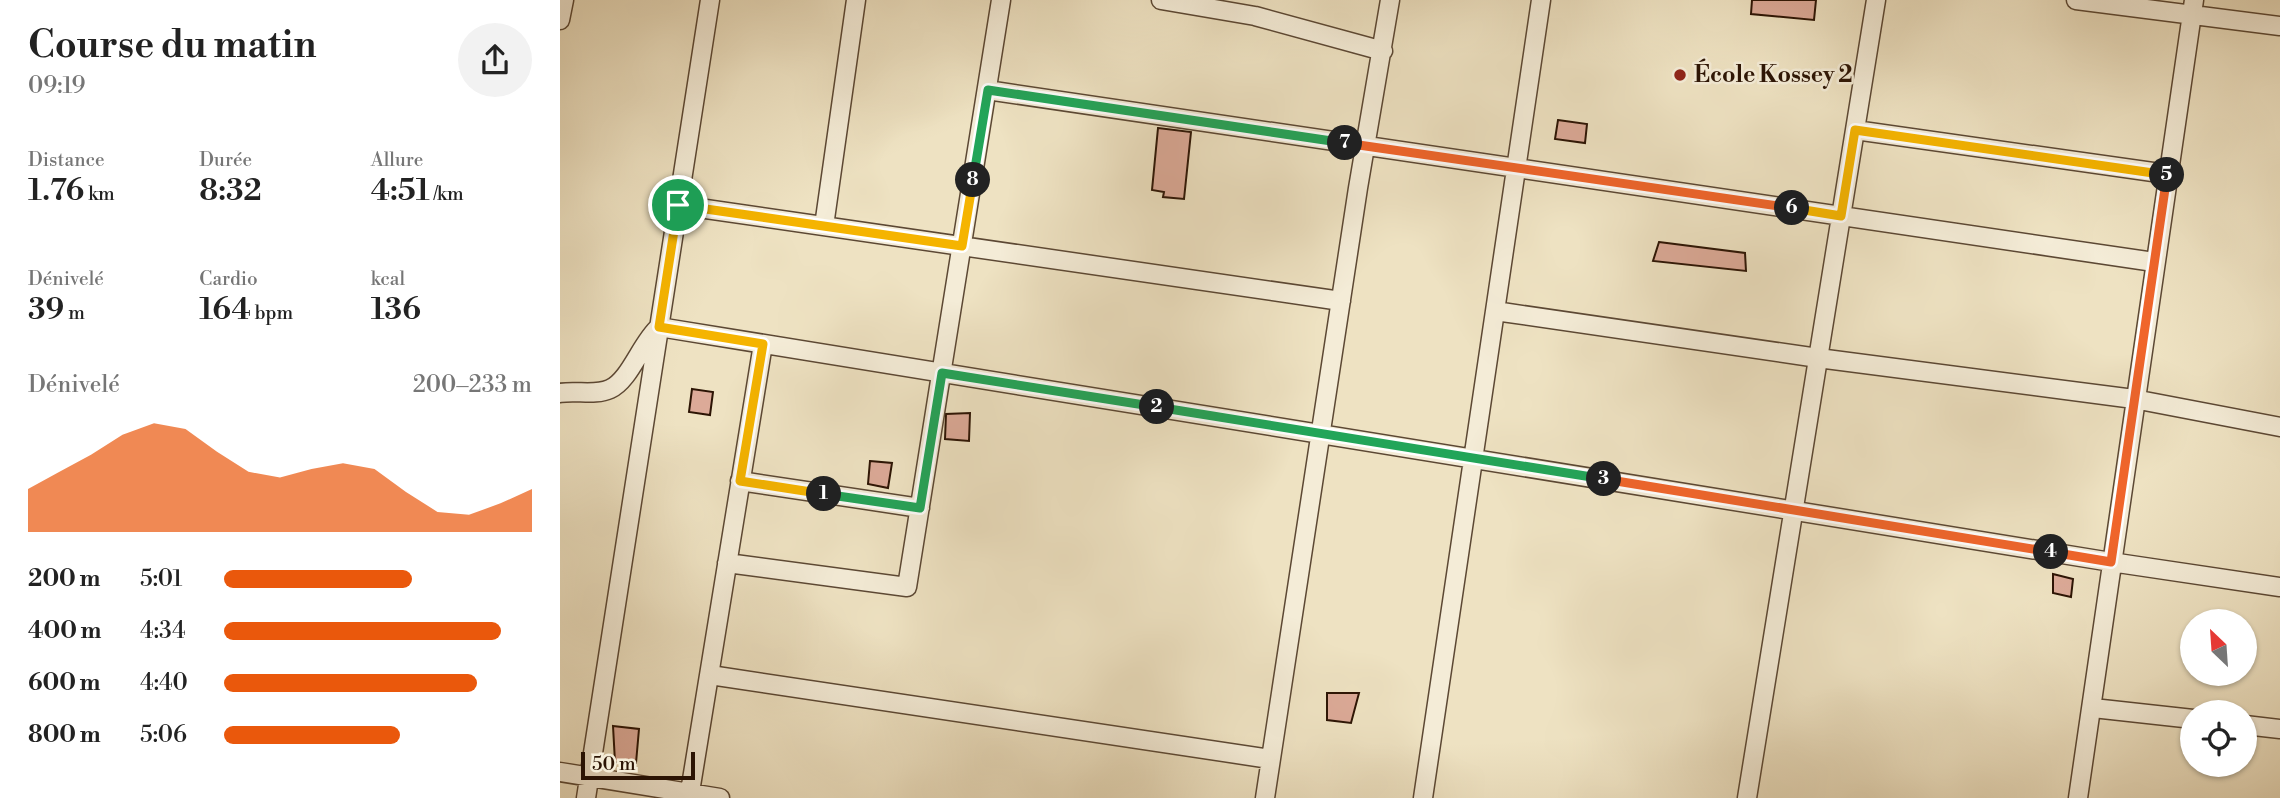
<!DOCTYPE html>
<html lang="fr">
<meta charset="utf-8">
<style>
:root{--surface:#fff;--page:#f2f2f2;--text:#222;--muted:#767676;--accent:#ea580c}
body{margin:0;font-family:"Libre Bodoni",serif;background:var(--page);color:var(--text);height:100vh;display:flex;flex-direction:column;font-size:26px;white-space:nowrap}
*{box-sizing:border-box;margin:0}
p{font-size:23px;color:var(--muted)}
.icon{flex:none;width:38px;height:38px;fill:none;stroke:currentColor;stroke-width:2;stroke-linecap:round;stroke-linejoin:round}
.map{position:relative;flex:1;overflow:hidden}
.side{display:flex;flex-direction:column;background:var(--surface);width:560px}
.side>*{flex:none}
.needle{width:46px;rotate:335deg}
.buttons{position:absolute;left:1620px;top:609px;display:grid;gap:14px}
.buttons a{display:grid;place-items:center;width:77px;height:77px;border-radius:50%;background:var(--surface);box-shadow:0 2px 5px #0004;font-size:35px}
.scale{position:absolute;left:21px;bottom:18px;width:114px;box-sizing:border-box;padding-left:7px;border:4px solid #2c1404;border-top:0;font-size:19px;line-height:24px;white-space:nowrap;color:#2c1404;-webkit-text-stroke:5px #f4ecd7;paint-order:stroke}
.pin{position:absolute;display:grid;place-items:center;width:60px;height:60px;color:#fff;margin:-30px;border:4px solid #fff;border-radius:50%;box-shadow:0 2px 7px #0007}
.km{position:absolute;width:35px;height:35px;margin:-18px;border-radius:50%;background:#222;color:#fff;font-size:19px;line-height:35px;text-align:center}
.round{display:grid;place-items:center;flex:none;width:74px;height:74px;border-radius:37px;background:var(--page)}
.overview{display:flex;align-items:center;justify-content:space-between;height:119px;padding:0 28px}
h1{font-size:38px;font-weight:600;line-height:52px}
.figures{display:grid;grid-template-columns:repeat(3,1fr);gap:10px;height:119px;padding:7px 28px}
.figures div{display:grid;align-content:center}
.figures b{font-size:30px;font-weight:600}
.figures small{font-size:19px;font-weight:400}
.figures p{font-size:19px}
.chart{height:196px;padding:14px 28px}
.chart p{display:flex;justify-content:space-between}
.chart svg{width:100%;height:126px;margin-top:7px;fill:var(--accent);opacity:.7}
ul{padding:0 28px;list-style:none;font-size:23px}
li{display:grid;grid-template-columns:112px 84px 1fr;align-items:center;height:52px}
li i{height:18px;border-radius:9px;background:var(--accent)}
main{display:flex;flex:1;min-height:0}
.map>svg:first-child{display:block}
.building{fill:#dcaa98;stroke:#2c1404;stroke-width:2}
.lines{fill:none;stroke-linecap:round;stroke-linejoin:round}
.minor-casing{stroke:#5c4834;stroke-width:21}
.minor{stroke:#f4ecd7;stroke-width:18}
.split-1-casing{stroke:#fff;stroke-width:14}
.split-2-casing{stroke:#fff;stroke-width:14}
.split-3-casing{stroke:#fff;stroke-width:14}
.split-4-casing{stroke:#fff;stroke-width:14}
.split-5-casing{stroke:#fff;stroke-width:14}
.split-6-casing{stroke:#fff;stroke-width:14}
.split-7-casing{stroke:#fff;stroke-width:14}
.split-8-casing{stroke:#fff;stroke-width:14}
.split-9-casing{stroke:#fff;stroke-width:14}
.split-1{stroke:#f5b400;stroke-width:9}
.split-2{stroke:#22a559;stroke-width:9}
.split-3{stroke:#22a559;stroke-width:9}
.split-4{stroke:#f0652b;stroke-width:9}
.split-5{stroke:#f0652b;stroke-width:9}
.split-6{stroke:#f5b400;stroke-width:9}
.split-7{stroke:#f0652b;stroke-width:9}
.split-8{stroke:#22a559;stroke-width:9}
.split-9{stroke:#f5b400;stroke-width:9}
.poi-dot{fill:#8f2418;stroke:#f4ecd7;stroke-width:2.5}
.labels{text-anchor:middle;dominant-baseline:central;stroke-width:5;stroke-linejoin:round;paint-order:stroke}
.poi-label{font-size:23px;font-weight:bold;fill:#2c1404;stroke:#f4ecd7;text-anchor:start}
</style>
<main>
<section class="side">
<div class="overview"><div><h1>Course du matin</h1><p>09:19</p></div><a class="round"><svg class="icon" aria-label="share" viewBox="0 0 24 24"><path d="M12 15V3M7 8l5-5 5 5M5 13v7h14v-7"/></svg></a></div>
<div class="figures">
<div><p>Distance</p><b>1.76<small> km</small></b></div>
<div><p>Durée</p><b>8:32</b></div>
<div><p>Allure</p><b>4:51<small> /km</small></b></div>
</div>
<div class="figures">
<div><p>Dénivelé</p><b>39<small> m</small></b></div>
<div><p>Cardio</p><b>164<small> bpm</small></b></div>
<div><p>kcal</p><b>136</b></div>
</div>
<div class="chart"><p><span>Dénivelé</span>200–233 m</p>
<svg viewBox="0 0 160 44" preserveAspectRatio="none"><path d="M0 44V29L10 23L20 17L30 10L40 6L50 8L60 16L70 23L80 25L90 22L100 20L110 22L120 30L130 37L140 38L150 34L160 29V44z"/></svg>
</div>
<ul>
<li><b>200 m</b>5:01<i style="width:61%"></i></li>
<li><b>400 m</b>4:34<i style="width:90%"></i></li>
<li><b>600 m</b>4:40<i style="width:82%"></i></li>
<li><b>800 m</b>5:06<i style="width:57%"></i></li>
</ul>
</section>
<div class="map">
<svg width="1720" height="798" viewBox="0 0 1720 798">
<rect width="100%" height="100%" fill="#eee2c2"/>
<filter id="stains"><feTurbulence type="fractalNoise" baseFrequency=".00286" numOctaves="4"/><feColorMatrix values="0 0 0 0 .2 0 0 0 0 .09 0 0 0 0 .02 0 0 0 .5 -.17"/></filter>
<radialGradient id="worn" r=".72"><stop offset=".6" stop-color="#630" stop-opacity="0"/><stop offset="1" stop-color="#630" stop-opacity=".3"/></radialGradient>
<path class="building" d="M1192,0H1256L1254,20L1191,14Z
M998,120L1027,124L1025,143L995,139Z
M598,128L631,132L624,199L603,197L604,192L592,190Z
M1099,242L1185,253L1186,271L1093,261Z
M132,389L153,392L150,415L129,412Z
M410,413L409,441L385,439L386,414Z
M310,461L332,463L328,488L308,484Z
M1493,574L1513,579L1511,597L1493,593Z
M767,693H799L791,723L767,720Z
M53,726L79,729L76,763L55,762Z"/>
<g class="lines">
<defs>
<path id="minor" d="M601,0L695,16L823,51
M1516,0L1720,26
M0,20L4,0
M427,90L1594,262
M1295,130L1607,174
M118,205L781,301
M264,226L296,0
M935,311L1258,358L1574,399L1720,427
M0,393C16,390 35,396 50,389C70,380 81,343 99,327L1551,562L1720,587
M180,481L360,508
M167,563L347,587L441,0
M150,675L710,759
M1533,708L1633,719
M1685,725L1720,729
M0,772L160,798
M26,798L150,0
M129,798L203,344
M705,798L798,188L830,0
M863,798L981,0
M1187,798L1316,0
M1518,798L1634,0"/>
</defs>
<use href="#minor" class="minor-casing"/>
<use href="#minor" class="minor"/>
</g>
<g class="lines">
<defs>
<path id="split-1" d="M118,205L99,327L203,344L180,481L264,494"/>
<path id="split-2" d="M264,494L360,508L382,373L597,407"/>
<path id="split-3" d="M597,407L1044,479"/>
<path id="split-4" d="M1044,479L1491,552"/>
<path id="split-5" d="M1491,552L1551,562L1607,175"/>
<path id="split-6" d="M1232,208L1281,216L1295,130L1607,175"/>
<path id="split-7" d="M785,143L1232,208"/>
<path id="split-8" d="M413,180L428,90L785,143"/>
<path id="split-9" d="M118,205L402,246L413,180"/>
</defs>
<use href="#split-1" class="split-1-casing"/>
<use href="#split-2" class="split-2-casing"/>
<use href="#split-3" class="split-3-casing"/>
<use href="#split-4" class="split-4-casing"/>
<use href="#split-5" class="split-5-casing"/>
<use href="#split-6" class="split-6-casing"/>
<use href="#split-7" class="split-7-casing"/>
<use href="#split-8" class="split-8-casing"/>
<use href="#split-9" class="split-9-casing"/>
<use href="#split-1" class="split-1"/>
<use href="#split-2" class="split-2"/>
<use href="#split-3" class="split-3"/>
<use href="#split-4" class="split-4"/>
<use href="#split-5" class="split-5"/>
<use href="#split-6" class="split-6"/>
<use href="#split-7" class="split-7"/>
<use href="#split-8" class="split-8"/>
<use href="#split-9" class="split-9"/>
</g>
<circle class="poi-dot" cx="1120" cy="75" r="7"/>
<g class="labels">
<g class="poi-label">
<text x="1134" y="75">École Kossey 2</text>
</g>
</g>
<rect width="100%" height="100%" filter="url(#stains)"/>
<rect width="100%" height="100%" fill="url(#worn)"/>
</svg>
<div class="buttons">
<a><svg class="needle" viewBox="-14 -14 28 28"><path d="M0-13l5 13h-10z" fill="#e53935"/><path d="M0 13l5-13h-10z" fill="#767676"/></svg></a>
<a><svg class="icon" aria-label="locate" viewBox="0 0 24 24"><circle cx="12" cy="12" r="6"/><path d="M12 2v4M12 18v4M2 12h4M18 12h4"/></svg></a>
</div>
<div class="scale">50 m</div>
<div class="pin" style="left:118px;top:205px;background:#1e9e55"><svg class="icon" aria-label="arrive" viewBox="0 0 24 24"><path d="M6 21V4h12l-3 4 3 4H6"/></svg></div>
<b class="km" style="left:264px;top:494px">1</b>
<b class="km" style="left:597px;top:407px">2</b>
<b class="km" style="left:1044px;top:479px">3</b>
<b class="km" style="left:1491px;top:552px">4</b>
<b class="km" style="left:1607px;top:175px">5</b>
<b class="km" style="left:1232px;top:208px">6</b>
<b class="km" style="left:785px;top:143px">7</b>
<b class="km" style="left:413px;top:180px">8</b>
</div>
</main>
